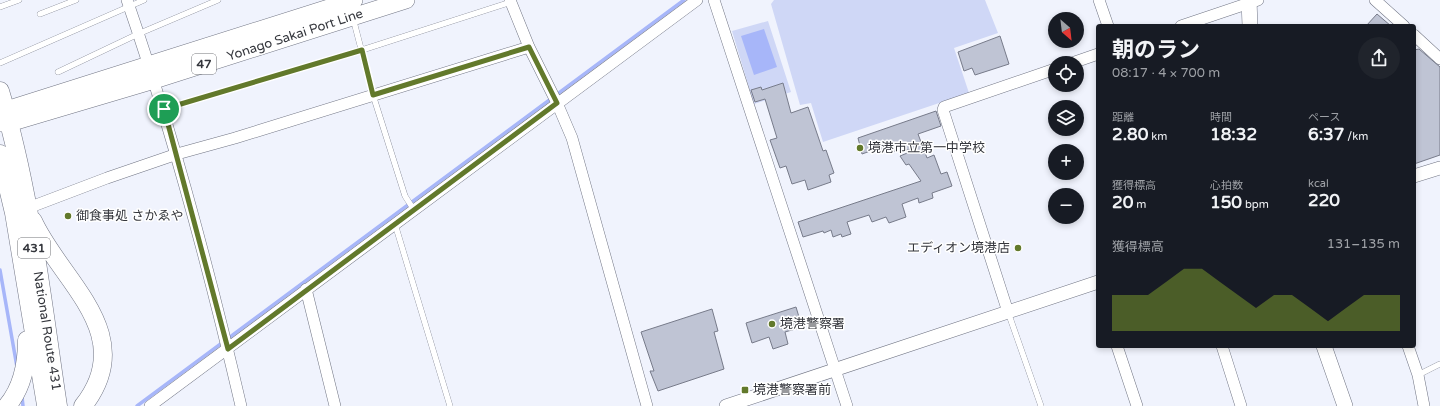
<!DOCTYPE html>
<html lang="ja">
<meta charset="utf-8">
<style>
:root{--surface:#171b24;--page:#20242c;--text:#f1f3f6;--muted:#9ea1a6;--accent:#62792b}
body{margin:0;font-family:"Varela Round","Noto Sans JP",sans-serif;background:var(--page);color:var(--text);height:100vh;display:flex;flex-direction:column;font-size:15px;white-space:nowrap}
*{box-sizing:border-box;margin:0}
p{font-size:13px;color:var(--muted)}
.icon{flex:none;width:22px;height:22px;fill:none;stroke:currentColor;stroke-width:2;stroke-linecap:round;stroke-linejoin:round}
.map{position:relative;flex:1;overflow:hidden}
.panel{position:absolute;left:1096px;top:24px;width:320px;height:324px;display:flex;flex-direction:column;background:var(--surface);border-radius:4px;box-shadow:0 2px 6px #0003}
.panel>*{flex:none}
.needle{width:26px;rotate:152deg}
.fabs{position:absolute;left:1048px;top:12px;display:grid;gap:8px}
.fabs a{display:grid;place-items:center;width:36px;height:36px;border-radius:50%;background:var(--surface);box-shadow:0 2px 6px #0003;font-size:20px}
.pin{position:absolute;display:grid;place-items:center;width:34px;height:34px;color:#fff;margin:-17px;border:2px solid #fff;border-radius:50%;box-shadow:0 1px 4px #0007}
.round{display:grid;place-items:center;flex:none;width:42px;height:42px;border-radius:21px;background:var(--page)}
.overview{display:flex;align-items:center;justify-content:space-between;height:68px;padding:0 16px}
h1{font-size:22px;font-weight:700;line-height:30px}
.stats{display:grid;grid-template-columns:repeat(3,1fr);gap:6px;height:68px;padding:4px 16px}
.stats div{display:grid;align-content:center}
.stats b{font-size:17px;font-weight:700}
.stats small{font-size:11px;font-weight:400}
.stats p{font-size:11px}
.chart{height:112px;padding:8px 16px}
.chart p{display:flex;justify-content:space-between}
.chart svg{width:100%;height:72px;margin-top:4px;fill:var(--accent);opacity:.7}
.map>svg:first-child{display:block}
.green{fill:#cfd7f6}
.water{fill:#a7b6f9}
.lines{fill:none;stroke-linecap:round;stroke-linejoin:round}
.stream{stroke:#a7b6f9;stroke-width:3.5}
.building{fill:#bfc4d4;stroke:#777b8a}
.service-casing{stroke:#717584;stroke-width:6}
.minor-casing{stroke:#717584;stroke-width:12}
.tertiary-casing{stroke:#717584;stroke-width:14}
.secondary-casing{stroke:#717584;stroke-width:16}
.primary-casing{stroke:#717584;stroke-width:18}
.trunk-casing{stroke:#717584;stroke-width:19}
.service{stroke:#fff;stroke-width:5.5}
.minor{stroke:#fff;stroke-width:11}
.tertiary{stroke:#fff;stroke-width:13}
.secondary{stroke:#fff;stroke-width:15}
.primary{stroke:#fff;stroke-width:17}
.trunk{stroke:#fff;stroke-width:18}
.route-casing{stroke:#fff;stroke-width:8}
.route{stroke:#62792b;stroke-width:5}
.poi-dot{fill:#62792b;stroke:#fff;stroke-width:1.5}
.labels{text-anchor:middle;dominant-baseline:central;stroke-width:3;stroke-linejoin:round;paint-order:stroke}
.shield{fill:#fff;stroke:#717276;stroke-width:1}
.shield-label{font-size:12px;font-weight:bold;fill:#34363c}
.street-label{font-size:13px;fill:#34363c;stroke:#fff}
.poi-label{font-size:13px;fill:#34363c;stroke:#fff;text-anchor:start}
</style>
<div class="map">
<svg width="1440" height="406" viewBox="0 0 1440 406">
<rect width="100%" height="100%" fill="#f0f3fd"/>
<path class="green" d="M774,0H985L998,33L954,48L969,93L823,142L811,103L800,105L771,4Z
M768,21L791,92L754,104L732,31Z"/>
<path class="water" d="M764,29L777,67L754,75L741,36Z"/>
<g class="lines">
<path class="stream" d="M0,270L17,367
M22,397L23,406
M137,406L684,0"/>
</g>
<path class="building" d="M1377,14L1391,26H1366Z
M1000,36L1009,64L975,75L972,68L964,71L958,52Z
M1419,49L1440,67V155L1414,164V50Z
M783,83L791,113L808,107L823,151L826,150L834,173L829,175L831,182L808,190L805,180L792,184L786,166L780,168L770,140L777,138L765,99L755,102L751,90L761,87L762,90Z
M936,111L941,126L918,134L927,158L934,155L941,174L947,172L952,186L932,193L933,198L919,203L918,198L902,204L906,217L889,223L886,217L872,222L869,215L847,222L851,234L842,237L841,234L833,237L831,230L824,233L823,231L803,237L798,222L921,181L909,164L906,165L900,156L917,149L877,153L876,149L862,154L858,138Z
M796,307L802,327L785,332L788,344L773,349L769,337L752,343L746,323Z
M712,309L718,331L714,332L724,369L658,391L650,371H654L641,332Z"/>
<g class="lines">
<defs>
<path id="service" d="M0,7L19,0
M40,14L76,0
M353,18L373,95L405,196L414,210
M0,63L144,0
M58,72L138,34L218,0
M164,109L362,50L511,2
M395,224L450,406
M1008,312L1041,406
M1418,375L1440,364"/>
<path id="minor" d="M127,0C173,133 209,269 241,406
M510,0L529,47L557,103L572,138L647,406
M714,0L847,406
M1099,0L1108,26
M1375,0L1404,26
M1181,26L1258,0
M1414,35L1440,59
M1072,63L1098,54
M28,208L107,178L177,154L235,138L529,47
M306,289L335,406
M1008,312L943,110L944,107L1055,69
M1117,346L1137,406
M1222,346L1241,406
M1408,346L1418,375L1424,406
M150,406L697,0"/>
<path id="tertiary" d="M1414,176L1440,168
M726,406L1098,282"/>
<path id="secondary" d="M1249,0L1250,26
M1324,346L1345,406"/>
<path id="primary" d="M0,116L6,110L354,0
M0,123H9L154,80L406,0"/>
<path id="trunk" d="M0,91C31,193 42,301 58,406
M0,154L14,213L46,405
M33,221C60,281 140,334 83,406
M7,406C23,387 27,364 27,340"/>
</defs>
<use href="#service" class="service-casing"/>
<use href="#minor" class="minor-casing"/>
<use href="#tertiary" class="tertiary-casing"/>
<use href="#secondary" class="secondary-casing"/>
<use href="#primary" class="primary-casing"/>
<use href="#trunk" class="trunk-casing"/>
<use href="#service" class="service"/>
<use href="#minor" class="minor"/>
<use href="#tertiary" class="tertiary"/>
<use href="#secondary" class="secondary"/>
<use href="#primary" class="primary"/>
<use href="#trunk" class="trunk"/>
</g>
<g class="lines">
<defs>
<path id="route" d="M529,47L557,103L228,349L164,109L362,50L373,95Z"/>
</defs>
<use href="#route" class="route-casing"/>
<use href="#route" class="route"/>
</g>
<g class="poi-dot">
<circle cx="860" cy="148" r="4"/>
<circle cx="68" cy="216" r="4"/>
<circle cx="1018" cy="248" r="4"/>
<circle cx="772" cy="324" r="4"/>
<rect x="741" y="386" width="8" height="8" rx="2"/>
</g>
<g class="labels">
<g class="shield">
<rect x="192" y="54" width="24" height="20" rx="3"/>
<rect x="18" y="238" width="32" height="20" rx="3"/>
</g>
<g class="shield-label">
<text x="204" y="64">47</text>
<text x="34" y="248">431</text>
</g>
<g class="street-label">
<text transform="translate(295 35) rotate(-18)">Yonago Sakai Port Line</text>
<text transform="translate(47 331) rotate(81)">National Route 431</text>
</g>
<g class="poi-label">
<text x="868" y="148">境港市立第一中学校</text>
<text x="76" y="216">御食事処 さかゑや</text>
<text x="1010" y="248" text-anchor="end">エディオン境港店</text>
<text x="780" y="324">境港警察署</text>
<text x="753" y="390">境港警察署前</text>
</g>
</g>
</svg>
<div class="fabs">
<a><svg class="needle" viewBox="-14 -14 28 28"><path d="M0-13l5 13h-10z" fill="#e53935"/><path d="M0 13l5-13h-10z" fill="#9ea1a6"/></svg></a>
<a><svg class="icon" aria-label="locate" viewBox="0 0 24 24"><circle cx="12" cy="12" r="6"/><path d="M12 2v4M12 18v4M2 12h4M18 12h4"/></svg></a>
<a><svg class="icon" aria-label="layers" viewBox="0 0 24 24"><path d="M12 4l9 5-9 5-9-5zM3 14l9 5 9-5"/></svg></a>
<a>+</a>
<a>−</a>
</div>
<div class="pin" style="left:164px;top:109px;background:#1e9e55"><svg class="icon" aria-label="arrive" viewBox="0 0 24 24"><path d="M6 21V4h12l-3 4 3 4H6"/></svg></div>
<section class="panel">
<div class="overview"><div><h1>朝のラン</h1><p>08:17 · 4 × 700 m</p></div><a class="round"><svg class="icon" aria-label="share" viewBox="0 0 24 24"><path d="M12 15V3M7 8l5-5 5 5M5 13v7h14v-7"/></svg></a></div>
<div class="stats">
<div><p>距離</p><b>2.80<small> km</small></b></div>
<div><p>時間</p><b>18:32</b></div>
<div><p>ペース</p><b>6:37<small> /km</small></b></div>
</div>
<div class="stats">
<div><p>獲得標高</p><b>20<small> m</small></b></div>
<div><p>心拍数</p><b>150<small> bpm</small></b></div>
<div><p>kcal</p><b>220</b></div>
</div>
<div class="chart"><p><span>獲得標高</span>131–135 m</p>
<svg viewBox="0 0 160 44" preserveAspectRatio="none"><path d="M0 44V22L10 22L20 22L30 14L40 6L50 6L60 14L70 22L80 30L90 22L100 22L110 30L120 38L130 30L140 22L150 22L160 22V44z"/></svg>
</div>
</section>
</div>
